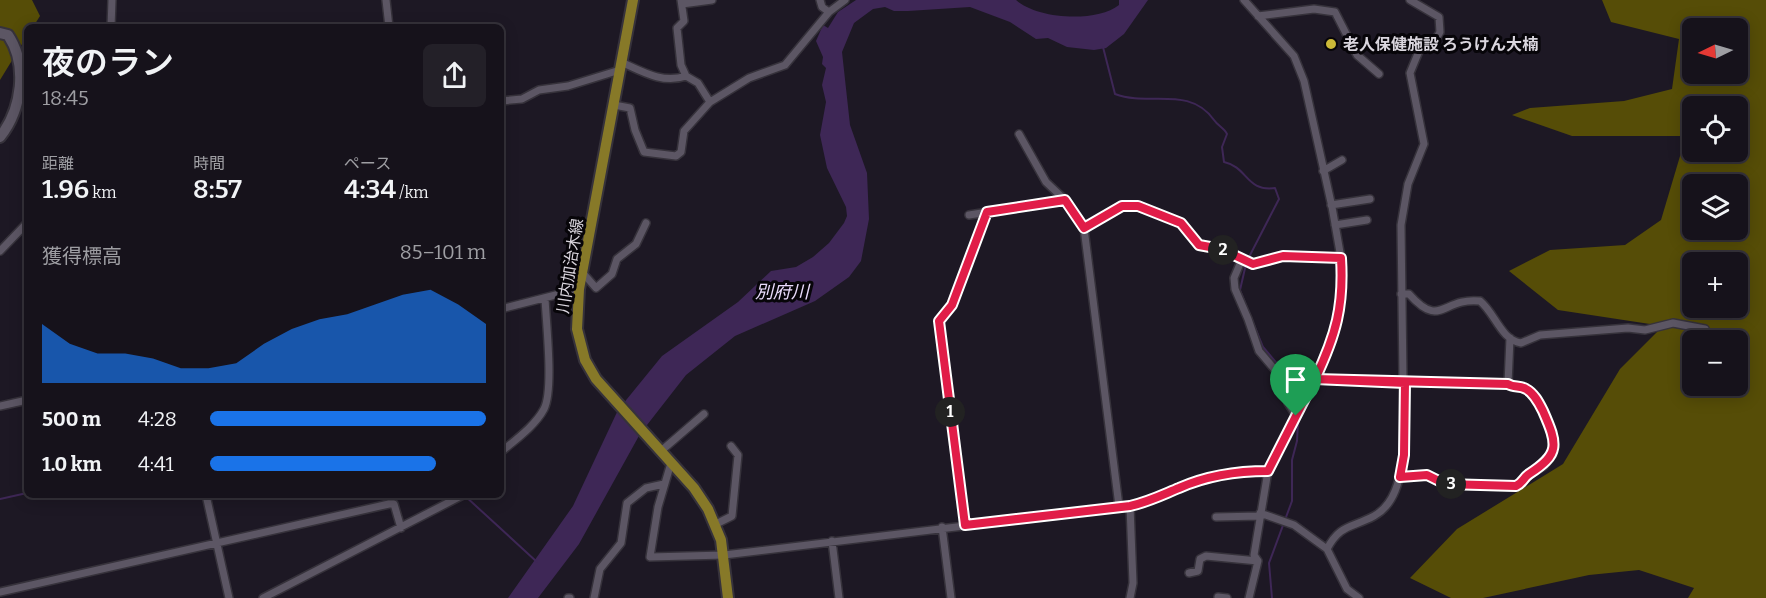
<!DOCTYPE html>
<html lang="ja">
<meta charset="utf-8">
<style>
:root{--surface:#16121b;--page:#232028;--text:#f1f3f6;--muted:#9e9ea3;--line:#35323a;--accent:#1a73e8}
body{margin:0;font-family:Bitter,"Noto Sans JP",serif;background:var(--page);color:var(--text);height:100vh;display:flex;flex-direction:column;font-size:22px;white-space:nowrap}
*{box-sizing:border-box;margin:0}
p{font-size:20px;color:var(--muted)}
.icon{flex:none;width:33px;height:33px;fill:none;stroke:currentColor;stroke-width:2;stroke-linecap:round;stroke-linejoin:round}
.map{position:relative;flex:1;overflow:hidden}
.drawer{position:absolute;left:24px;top:24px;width:480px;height:474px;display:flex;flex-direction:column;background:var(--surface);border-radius:9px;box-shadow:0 3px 15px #0003,0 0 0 2px var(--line)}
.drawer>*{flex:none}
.needle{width:39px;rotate:265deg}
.buttons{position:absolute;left:1682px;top:18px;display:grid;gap:12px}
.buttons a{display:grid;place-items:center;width:66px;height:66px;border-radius:9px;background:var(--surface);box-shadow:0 3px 15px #0003,0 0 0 2px var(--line);font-size:30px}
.pin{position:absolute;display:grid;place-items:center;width:51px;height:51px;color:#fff;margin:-62px -26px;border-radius:50% 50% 50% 0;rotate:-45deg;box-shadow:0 0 6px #0007}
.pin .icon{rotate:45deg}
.km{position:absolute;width:30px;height:30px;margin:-15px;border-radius:50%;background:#222;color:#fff;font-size:16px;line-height:30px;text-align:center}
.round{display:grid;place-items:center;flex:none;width:63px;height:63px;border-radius:9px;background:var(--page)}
.head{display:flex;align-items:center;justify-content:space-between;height:102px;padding:0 18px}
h1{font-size:33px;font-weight:600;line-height:45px}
.stats{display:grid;grid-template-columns:repeat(3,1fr);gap:9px;height:102px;padding:6px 18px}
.stats div{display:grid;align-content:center}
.stats b{font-size:26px;font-weight:600}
.stats small{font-size:16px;font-weight:400}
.stats p{font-size:16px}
.chart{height:168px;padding:12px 18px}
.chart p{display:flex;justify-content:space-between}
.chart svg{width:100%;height:108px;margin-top:6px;fill:var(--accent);opacity:.7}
ul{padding:0 18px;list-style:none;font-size:20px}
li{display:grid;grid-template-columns:96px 72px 1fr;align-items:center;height:45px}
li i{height:15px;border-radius:8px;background:var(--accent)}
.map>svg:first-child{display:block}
.forest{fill:#564d07;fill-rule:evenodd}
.water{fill:#3e2756}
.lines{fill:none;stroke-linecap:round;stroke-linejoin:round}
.stream{stroke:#3e2756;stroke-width:2}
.street-casing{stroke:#36323b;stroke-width:10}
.secondary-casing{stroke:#36323b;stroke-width:14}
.primary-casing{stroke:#36323b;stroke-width:14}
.street{stroke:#5c5664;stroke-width:7}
.secondary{stroke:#5c5664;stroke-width:10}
.primary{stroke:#877928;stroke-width:10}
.route-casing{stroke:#fff;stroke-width:12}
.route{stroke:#e11d48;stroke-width:8}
.poi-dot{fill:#ccb938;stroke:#070509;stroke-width:2}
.labels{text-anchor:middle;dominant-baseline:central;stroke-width:6;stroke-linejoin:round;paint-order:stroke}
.poi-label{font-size:16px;font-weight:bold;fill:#dad6de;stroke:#070509;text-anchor:start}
.street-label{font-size:16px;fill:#dad6de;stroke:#070509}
.water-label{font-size:18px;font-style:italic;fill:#eadcfc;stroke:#070509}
</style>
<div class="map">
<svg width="1766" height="598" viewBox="0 0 1766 598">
<rect width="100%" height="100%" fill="#1d1824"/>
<path class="forest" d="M0,0H32L40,16L33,27H27V36L0,80Z
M1602,0H1766V598H1688L1694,588L1639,570L1589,575L1483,598H1451L1410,578L1457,529L1563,464L1620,369L1663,326L1558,310L1509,271L1550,250L1625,245L1661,220L1686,136H1572L1512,115L1530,108L1624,101L1672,89L1679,39L1611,22ZM1692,28H1737V74H1692ZM1692,106H1737V152H1692ZM1692,184H1737V230H1692ZM1692,262H1737V308H1692ZM1692,340H1737V386H1692Z"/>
<path class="water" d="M856,0H1016C1037,19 1096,23 1119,5V0H1148L1124,34L1106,48L1094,50L1067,47L1048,38L1036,39L1010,22L970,7L908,11H894L885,7L873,9L854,23L842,52L850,125L867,173L869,219L861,261L849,277L815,301L735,336L686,375L640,434L579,544L538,598H508L573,506L618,410L662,356L738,302L771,271L796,267L813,257L829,243L844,223L847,216L846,207L827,168L820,135L826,102L822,85L826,68L822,64L823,57L816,41L823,25L828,28L838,12Z"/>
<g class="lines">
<path class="stream" d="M1103,47L1115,94C1149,107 1189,85 1214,120C1218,126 1224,128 1227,134L1222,147L1224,162C1248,167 1246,192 1275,188L1279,199L1248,259
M1246,264L1240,290L1263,347L1285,373L1292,401L1298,407
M464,495L537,562
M0,499L27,493
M1272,598L1269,563L1292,501V460L1297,441L1298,422"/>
<defs>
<path id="street" d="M386,0L389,27
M681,0L684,21L677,28L681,65L686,76L698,83L710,102L749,78L785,65L829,12L845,0
M820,0L822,7L829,12
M1244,0L1294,56L1304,81L1332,207L1341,258L1342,291L1333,339L1268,471L1254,555L1258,561L1249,598
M682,4L712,0
M1258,16L1314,9L1335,12L1357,55L1379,74
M111,27L112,0
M621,62C643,72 663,84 686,76
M501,101L522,99L539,90L568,86L620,70
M614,105L630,108L635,130L644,152L676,156L681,152L684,131L710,102
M1019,134L1046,182L1065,200L1084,228L1119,506
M1323,171L1342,160
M1331,205L1370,199
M969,215L1065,200
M1335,225L1367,220
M1084,228L1122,206H1138L1181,223L1199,245L1221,249L1253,264L1283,256L1341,258
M0,251L27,223
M1242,259L1234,278L1235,289L1248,319L1259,351L1281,377L1288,403L1296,416
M582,272L596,288L612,274L617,259L636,244L646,223
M1401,294H1409C1441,330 1442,297 1480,301C1495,313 1501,340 1521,343L1540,335L1628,328L1645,330L1673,323L1705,329
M501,309L579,289
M1315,379L1508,384L1527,389L1537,400L1551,429L1553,454L1544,466L1527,476L1522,483L1510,487L1445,484L1427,475L1400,477
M1508,384L1510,338
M0,406L27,400
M661,451L704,414
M501,452C515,440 535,426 544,409C554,390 546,322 545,298
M671,463L658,507L650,557L724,555L1130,506C1148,502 1162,495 1179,488C1206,476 1238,471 1268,471
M206,495L229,598
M1130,506L1133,583L1130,598
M1260,513L1294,525L1327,549L1347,589L1359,598
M1216,517L1259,516
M716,524L732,516L738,455L731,446
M965,524L939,321L952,305L987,211
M942,527L951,598
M832,541L839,598
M1327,549C1340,524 1352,528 1374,516C1396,504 1400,477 1404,455L1401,225L1408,184L1424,144L1410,73L1419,51L1436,39L1440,32L1439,17L1410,0
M1189,573L1198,571L1200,559L1206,556L1258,561
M0,592L389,504H394L401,528
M1218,597L1227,598
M263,598L463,495
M568,598H570
M594,598L600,569L621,543L627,503L646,488L664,484"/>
<path id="secondary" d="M0,33L8,35C28,65 22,109 0,137"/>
<path id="primary" d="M633,0L579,289L577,329L585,360L596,379L694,488L708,509L721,540L728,598"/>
</defs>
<use href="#street" class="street-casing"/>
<use href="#secondary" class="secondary-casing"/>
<use href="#primary" class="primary-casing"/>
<use href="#street" class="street"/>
<use href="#secondary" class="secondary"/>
<use href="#primary" class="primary"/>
</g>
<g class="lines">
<defs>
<path id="route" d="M1296,416L1268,471C1238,471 1206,476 1179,488C1162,495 1148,502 1130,506L965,525L939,321L952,305L987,212L1065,200L1084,228L1122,206H1138L1181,223L1199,245L1221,249L1253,264L1283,256L1341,258C1344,306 1336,335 1315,379L1405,383L1404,455L1400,477L1427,475L1445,484L1516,486C1523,483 1523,478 1529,474C1560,454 1558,445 1543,411C1539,403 1534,393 1526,389C1520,385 1514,388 1508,384L1315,379L1296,416"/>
</defs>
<use href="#route" class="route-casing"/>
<use href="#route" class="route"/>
</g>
<circle class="poi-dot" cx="1331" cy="44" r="6"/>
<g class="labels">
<g class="poi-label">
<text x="1343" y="44">老人保健施設 ろうけん大楠</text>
</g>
<g class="street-label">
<text transform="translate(570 266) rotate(-81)">川内加治木線</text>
</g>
<g class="water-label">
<text x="782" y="292">別府川</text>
</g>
</g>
</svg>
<div class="buttons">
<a><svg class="needle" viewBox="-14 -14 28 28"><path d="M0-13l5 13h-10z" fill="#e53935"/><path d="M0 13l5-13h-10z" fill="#9e9ea3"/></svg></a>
<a><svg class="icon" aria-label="locate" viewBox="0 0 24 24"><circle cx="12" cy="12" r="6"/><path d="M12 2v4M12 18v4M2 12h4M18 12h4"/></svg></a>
<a><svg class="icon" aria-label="layers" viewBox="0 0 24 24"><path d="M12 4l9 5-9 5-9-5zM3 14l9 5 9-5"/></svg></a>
<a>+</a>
<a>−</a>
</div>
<div class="pin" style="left:1296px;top:416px;background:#1e9e55"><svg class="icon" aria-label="arrive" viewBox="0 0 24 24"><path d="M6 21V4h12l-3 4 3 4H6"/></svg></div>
<b class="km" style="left:950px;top:412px">1</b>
<b class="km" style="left:1223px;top:250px">2</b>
<b class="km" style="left:1451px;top:484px">3</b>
<section class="drawer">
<div class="head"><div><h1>夜のラン</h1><p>18:45</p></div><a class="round"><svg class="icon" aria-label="share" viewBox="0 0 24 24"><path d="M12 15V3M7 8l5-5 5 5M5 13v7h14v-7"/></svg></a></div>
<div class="stats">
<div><p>距離</p><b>1.96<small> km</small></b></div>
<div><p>時間</p><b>8:57</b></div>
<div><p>ペース</p><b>4:34<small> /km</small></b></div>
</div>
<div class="chart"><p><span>獲得標高</span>85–101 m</p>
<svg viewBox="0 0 160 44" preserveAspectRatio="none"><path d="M0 44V20L10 28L20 32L30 32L40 34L50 38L60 38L70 36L80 28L90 22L100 18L110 16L120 12L130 8L140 6L150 12L160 20V44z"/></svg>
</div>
<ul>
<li><b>500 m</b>4:28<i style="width:100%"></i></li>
<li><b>1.0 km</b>4:41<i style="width:82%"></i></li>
</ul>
</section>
</div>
